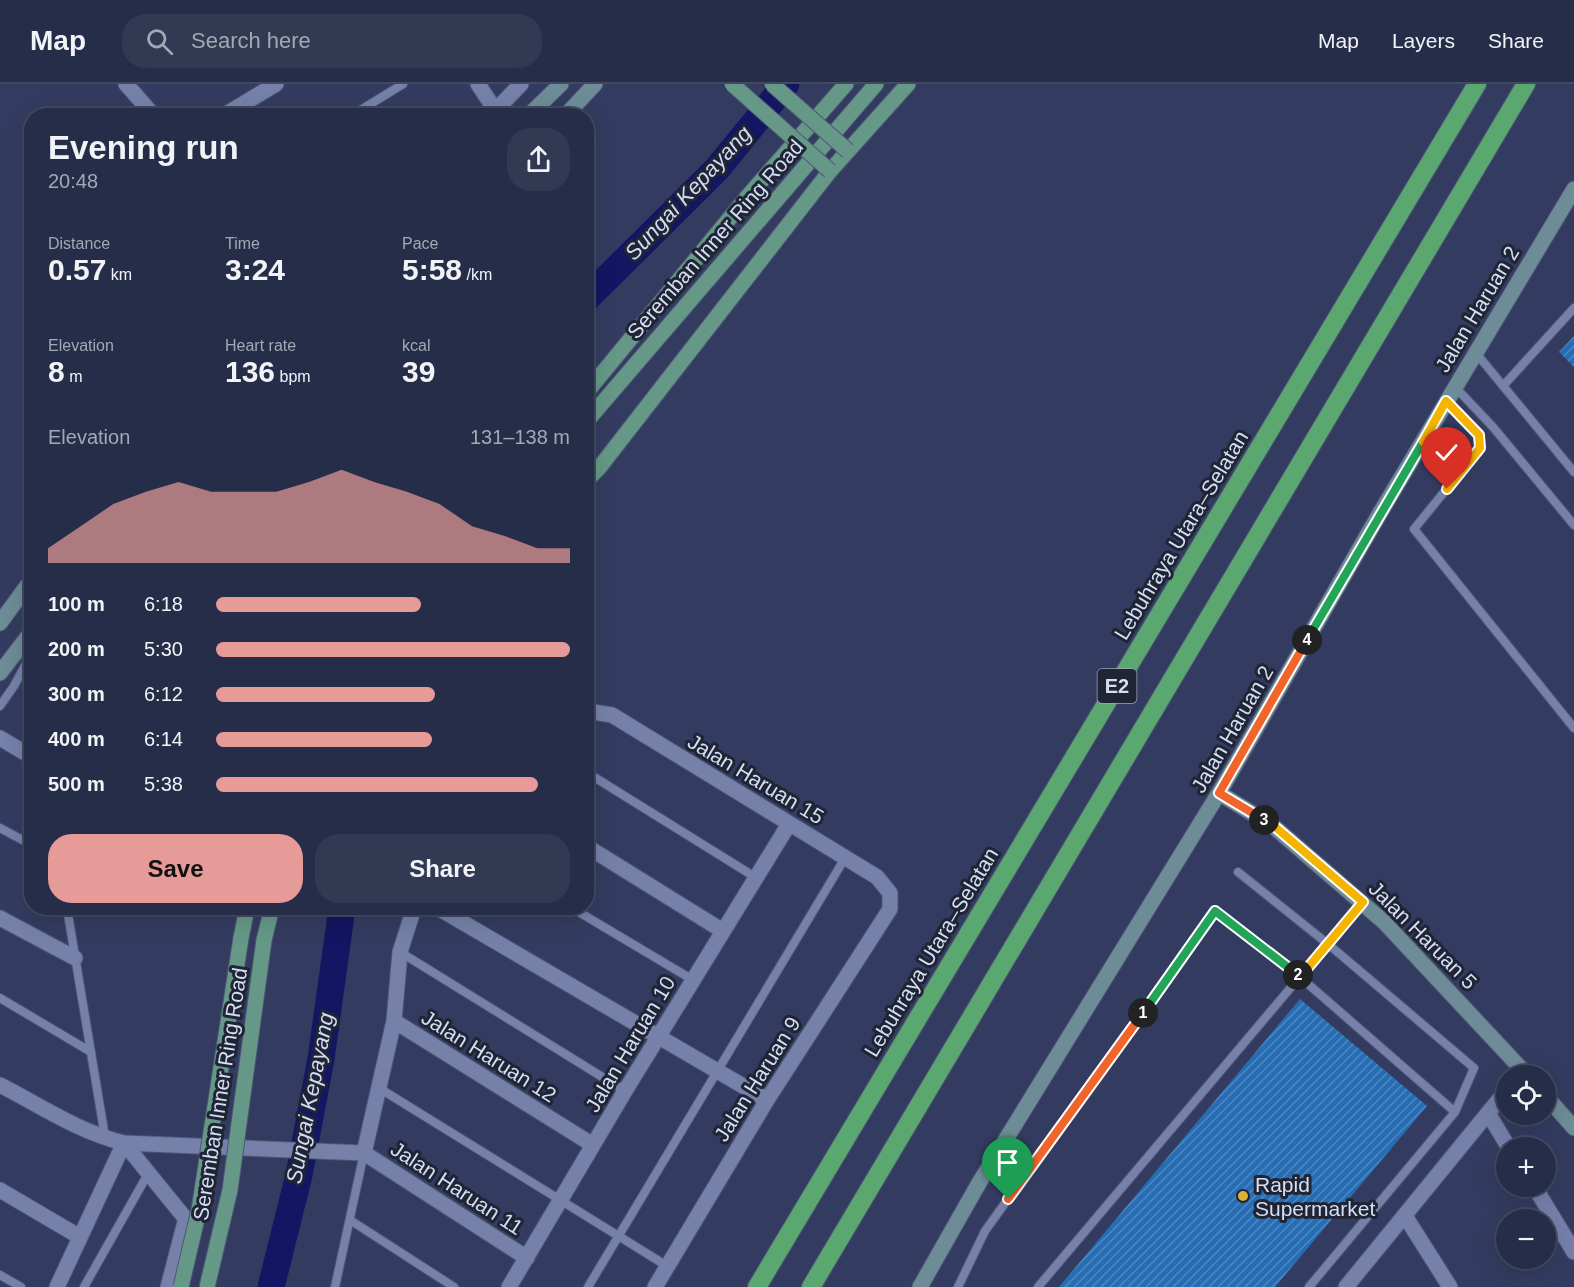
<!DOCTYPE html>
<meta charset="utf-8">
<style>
:root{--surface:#262d48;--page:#323952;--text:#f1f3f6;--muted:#a4a8b4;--line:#424960;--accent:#e69b98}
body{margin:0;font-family:Helvetica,sans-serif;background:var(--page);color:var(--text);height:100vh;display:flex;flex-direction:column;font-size:22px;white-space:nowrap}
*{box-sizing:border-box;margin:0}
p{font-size:20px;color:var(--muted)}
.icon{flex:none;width:33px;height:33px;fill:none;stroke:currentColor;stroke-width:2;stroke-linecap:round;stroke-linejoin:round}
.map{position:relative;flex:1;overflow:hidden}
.details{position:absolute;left:24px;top:24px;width:570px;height:807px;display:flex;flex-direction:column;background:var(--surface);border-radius:24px;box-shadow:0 6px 24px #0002,0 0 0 2px var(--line)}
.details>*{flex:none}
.tools{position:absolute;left:1496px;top:981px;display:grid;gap:12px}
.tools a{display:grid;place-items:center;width:60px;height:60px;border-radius:50%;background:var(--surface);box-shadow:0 6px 24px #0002,0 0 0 2px var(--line);font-size:30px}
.pin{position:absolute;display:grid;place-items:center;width:51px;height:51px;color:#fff;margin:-62px -26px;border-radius:50% 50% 50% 0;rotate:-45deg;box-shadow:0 0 6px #0007}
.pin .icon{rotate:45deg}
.km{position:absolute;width:30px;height:30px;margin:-15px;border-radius:50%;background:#222;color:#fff;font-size:16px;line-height:30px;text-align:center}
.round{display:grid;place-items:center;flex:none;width:63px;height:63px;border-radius:24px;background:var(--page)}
.summary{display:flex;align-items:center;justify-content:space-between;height:102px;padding:0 24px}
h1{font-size:33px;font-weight:600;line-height:45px}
.stats{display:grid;grid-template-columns:repeat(3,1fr);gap:9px;height:102px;padding:6px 24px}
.stats div{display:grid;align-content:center}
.stats b{font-size:30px;font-weight:600}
.stats small{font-size:16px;font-weight:400}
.stats p{font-size:16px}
.chart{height:168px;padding:12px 24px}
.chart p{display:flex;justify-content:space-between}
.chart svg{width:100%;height:108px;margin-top:6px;fill:var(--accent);opacity:.7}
.button{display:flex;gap:12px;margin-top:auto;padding:12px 24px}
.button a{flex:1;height:69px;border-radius:24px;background:var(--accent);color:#111;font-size:24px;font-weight:600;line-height:69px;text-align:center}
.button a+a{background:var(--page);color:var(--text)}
ul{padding:0 24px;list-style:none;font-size:20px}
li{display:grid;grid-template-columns:96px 72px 1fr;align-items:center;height:45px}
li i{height:15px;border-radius:8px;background:var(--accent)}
header{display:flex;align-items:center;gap:36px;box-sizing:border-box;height:84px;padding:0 30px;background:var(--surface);border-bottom:2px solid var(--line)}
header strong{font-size:28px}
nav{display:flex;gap:33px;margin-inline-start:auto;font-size:21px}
.search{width:420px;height:54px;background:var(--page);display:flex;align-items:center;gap:15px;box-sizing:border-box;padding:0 21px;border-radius:24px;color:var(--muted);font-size:22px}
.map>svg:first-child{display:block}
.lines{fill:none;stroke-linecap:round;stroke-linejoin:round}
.river{stroke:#131662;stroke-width:27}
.building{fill:url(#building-hatch)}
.lane-casing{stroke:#4f5775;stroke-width:10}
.street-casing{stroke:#4f5775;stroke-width:17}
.secondary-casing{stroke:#4f5775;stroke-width:17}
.primary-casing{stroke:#4f5775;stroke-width:17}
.highway-casing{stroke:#4f5775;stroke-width:20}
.lane{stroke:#7581a9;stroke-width:8}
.street{stroke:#7581a9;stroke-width:15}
.secondary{stroke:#6d8c98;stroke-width:15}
.primary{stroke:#659887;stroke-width:15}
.highway{stroke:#5aa770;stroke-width:18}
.primary-bridge-casing{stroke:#4f5775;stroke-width:17;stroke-linecap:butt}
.primary-bridge{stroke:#659887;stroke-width:15}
.split-1-casing{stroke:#fff;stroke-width:12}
.split-2-casing{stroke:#fff;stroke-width:12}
.split-3-casing{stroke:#fff;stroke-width:12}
.split-4-casing{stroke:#fff;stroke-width:12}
.split-5-casing{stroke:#fff;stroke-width:12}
.split-6-casing{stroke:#fff;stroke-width:12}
.split-1{stroke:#f0652b;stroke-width:8}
.split-2{stroke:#22a559;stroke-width:8}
.split-3{stroke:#f5b400;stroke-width:8}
.split-4{stroke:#f0652b;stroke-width:8}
.split-5{stroke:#22a559;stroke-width:8}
.split-6{stroke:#f5b400;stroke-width:8}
.poi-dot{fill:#d9b334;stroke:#202535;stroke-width:2}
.labels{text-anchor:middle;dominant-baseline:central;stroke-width:6;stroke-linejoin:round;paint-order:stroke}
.shield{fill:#202535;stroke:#9fa6bb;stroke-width:1.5}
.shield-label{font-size:20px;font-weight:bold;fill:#d6def4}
.street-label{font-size:21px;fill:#d6def4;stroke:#202535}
.poi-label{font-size:21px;fill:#d6def4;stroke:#202535;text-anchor:start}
.water-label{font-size:22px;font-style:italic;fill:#d3daf1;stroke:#202535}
</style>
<header>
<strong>Map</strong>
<div class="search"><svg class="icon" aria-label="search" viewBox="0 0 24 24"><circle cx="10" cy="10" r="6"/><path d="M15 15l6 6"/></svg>Search here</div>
<nav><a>Map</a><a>Layers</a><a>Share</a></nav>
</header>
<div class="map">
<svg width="1574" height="1203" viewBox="0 0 1574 1203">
<defs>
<pattern id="building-hatch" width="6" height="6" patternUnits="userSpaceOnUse" patternTransform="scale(1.5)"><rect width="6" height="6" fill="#266db3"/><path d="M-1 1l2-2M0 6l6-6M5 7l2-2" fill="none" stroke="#4f88c2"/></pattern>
</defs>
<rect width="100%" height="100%" fill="#333c60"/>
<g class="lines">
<path class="river" d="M586,215L717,85L786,0
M271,1203L299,1091L321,975L342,824"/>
</g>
<path class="building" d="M1574,252V283L1559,268Z
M1300,915L1427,1022L1275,1203H1059Z"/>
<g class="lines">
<defs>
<path id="lane" d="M351,32L403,0
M1476,269L1574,388
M1503,302L1574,224
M1455,303L1493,343L1574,441
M1447,318L1479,351L1480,364L1414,445L1574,644
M0,622L14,602L27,578L23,561
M586,688L755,793
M0,744L32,761
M1238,788L1328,860L1474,984L1455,1028L1309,1203
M67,824L105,1053
M572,824L693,896
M400,868L625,1007
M0,914L91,968
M379,1004L667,1182
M350,1136L454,1203
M0,1191L21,1203
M84,1203L149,1088
M335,1203L364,1069
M588,1203L845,774
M958,1203L985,1147L1215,827L1300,893L1455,1028
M1038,1203L1363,818"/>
<path id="street" d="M126,0L154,32
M478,0L499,32
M223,32L276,0
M486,32L496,26L521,0
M586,633L593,628L612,631L877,793L890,809V825L767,1016L655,1203
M0,654L32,673
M586,762L723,847
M438,824L767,1016
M0,834L75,874
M394,937L593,1061
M0,1001C41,1022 79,1048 124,1059L364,1069L527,1174
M1488,1029L1509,1064
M364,1069L394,937L400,868L414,824
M1534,1102L1574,1168
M0,1106L80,1153
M1405,1132L1450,1203
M57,1203L124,1059L185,1134V1138L168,1203
M509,1203L625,1007L789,740
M1346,1203L1506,1007"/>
<path id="secondary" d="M528,32L561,0
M565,32L595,0
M0,539L32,495
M0,589L32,547
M1219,709L1273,742L1384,838L1528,992
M1545,1011L1574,1044
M920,1203L979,1099L1219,709L1380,429L1574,105"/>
<path id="primary" d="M586,309L748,112L846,0
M586,338L876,0
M586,397L599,384L830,87L908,0
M241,854L247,824
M264,856L272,824"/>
<path id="highway" d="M757,1203L1477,0
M811,1203L1526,0"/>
</defs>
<use href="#lane" class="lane-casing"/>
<use href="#street" class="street-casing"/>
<use href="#secondary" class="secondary-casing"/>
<use href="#primary" class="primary-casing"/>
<use href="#highway" class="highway-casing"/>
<use href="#lane" class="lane"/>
<use href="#street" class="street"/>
<use href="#secondary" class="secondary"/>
<use href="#primary" class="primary"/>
<use href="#highway" class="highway"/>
<defs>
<path id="primary-bridge" d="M732,0L830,87
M772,0L848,67
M181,1203L199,1126L241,854
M207,1203L230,1106L264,856"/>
</defs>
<use href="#primary-bridge" class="primary-bridge-casing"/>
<use href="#primary-bridge" class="primary-bridge"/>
</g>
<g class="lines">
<defs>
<path id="split-1" d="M1008,1115L1143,929"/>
<path id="split-2" d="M1143,929L1215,827L1298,891"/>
<path id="split-3" d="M1264,736L1273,741L1363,818L1300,893L1298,891"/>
<path id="split-4" d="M1264,736L1219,709L1307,556"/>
<path id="split-5" d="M1307,556L1423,358"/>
<path id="split-6" d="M1423,358L1446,317L1479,351L1480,364L1447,405"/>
</defs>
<use href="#split-1" class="split-1-casing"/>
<use href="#split-2" class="split-2-casing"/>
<use href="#split-3" class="split-3-casing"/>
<use href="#split-4" class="split-4-casing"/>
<use href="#split-5" class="split-5-casing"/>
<use href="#split-6" class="split-6-casing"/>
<use href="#split-1" class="split-1"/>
<use href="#split-2" class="split-2"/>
<use href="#split-3" class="split-3"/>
<use href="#split-4" class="split-4"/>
<use href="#split-5" class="split-5"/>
<use href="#split-6" class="split-6"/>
</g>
<circle class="poi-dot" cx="1243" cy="1112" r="6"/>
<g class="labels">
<rect class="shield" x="1097.5" y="585" width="39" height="34" rx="4.5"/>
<g class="shield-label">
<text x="1117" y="602">E2</text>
</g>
<g class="street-label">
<text transform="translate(715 155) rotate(-49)">Seremban Inner Ring Road</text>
<text transform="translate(1477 225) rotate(-59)">Jalan Haruan 2</text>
<text transform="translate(1181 451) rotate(-59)">Lebuhraya Utara–Selatan</text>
<text transform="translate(1232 645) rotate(-60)">Jalan Haruan 2</text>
<text transform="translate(756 695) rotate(31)">Jalan Haruan 15</text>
<text transform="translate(1423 851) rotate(45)">Jalan Haruan 5</text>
<text transform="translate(931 868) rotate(-59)">Lebuhraya Utara–Selatan</text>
<text transform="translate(630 960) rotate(-59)">Jalan Haruan 10</text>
<text transform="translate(489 972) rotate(32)">Jalan Haruan 12</text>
<text transform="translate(757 995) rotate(-58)">Jalan Haruan 9</text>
<text transform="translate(220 1010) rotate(-81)">Seremban Inner Ring Road</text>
<text transform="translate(457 1104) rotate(33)">Jalan Haruan 11</text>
</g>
<g class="poi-label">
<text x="1255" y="1100">Rapid<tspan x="1255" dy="24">Supermarket</tspan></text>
</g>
<g class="water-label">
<text transform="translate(688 109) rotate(-47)">Sungai Kepayang</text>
<text transform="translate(310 1014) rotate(-79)">Sungai Kepayang</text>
</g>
</g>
</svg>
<div class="tools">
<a><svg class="icon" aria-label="locate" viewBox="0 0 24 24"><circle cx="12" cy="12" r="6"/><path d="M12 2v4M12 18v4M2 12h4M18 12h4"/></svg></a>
<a>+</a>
<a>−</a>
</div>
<div class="pin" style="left:1008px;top:1115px;background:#1e9e55"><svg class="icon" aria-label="arrive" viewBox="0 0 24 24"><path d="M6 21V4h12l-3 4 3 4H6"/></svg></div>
<div class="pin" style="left:1447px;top:405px;background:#d93025"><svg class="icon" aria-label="check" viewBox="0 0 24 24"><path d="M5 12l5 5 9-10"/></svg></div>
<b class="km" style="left:1143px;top:929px">1</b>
<b class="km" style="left:1298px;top:891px">2</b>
<b class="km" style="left:1264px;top:736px">3</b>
<b class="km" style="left:1307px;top:556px">4</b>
<section class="details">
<div class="summary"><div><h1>Evening run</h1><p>20:48</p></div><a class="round"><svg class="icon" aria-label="share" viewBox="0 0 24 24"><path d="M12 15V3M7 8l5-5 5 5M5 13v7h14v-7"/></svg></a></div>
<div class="stats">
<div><p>Distance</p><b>0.57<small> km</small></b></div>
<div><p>Time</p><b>3:24</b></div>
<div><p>Pace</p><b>5:58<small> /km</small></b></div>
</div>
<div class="stats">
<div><p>Elevation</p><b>8<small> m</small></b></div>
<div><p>Heart rate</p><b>136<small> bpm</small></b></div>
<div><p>kcal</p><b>39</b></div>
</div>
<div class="chart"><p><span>Elevation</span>131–138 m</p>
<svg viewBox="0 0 160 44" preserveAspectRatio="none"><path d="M0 44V38L10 29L20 20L30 15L40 11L50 15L60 15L70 15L80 11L90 6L100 11L110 15L120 20L130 29L140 33L150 38L160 38V44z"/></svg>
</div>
<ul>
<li><b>100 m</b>6:18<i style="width:58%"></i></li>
<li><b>200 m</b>5:30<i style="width:100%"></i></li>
<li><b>300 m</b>6:12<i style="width:62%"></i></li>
<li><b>400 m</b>6:14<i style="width:61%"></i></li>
<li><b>500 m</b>5:38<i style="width:91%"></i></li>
</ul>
<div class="button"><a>Save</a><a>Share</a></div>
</section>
</div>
